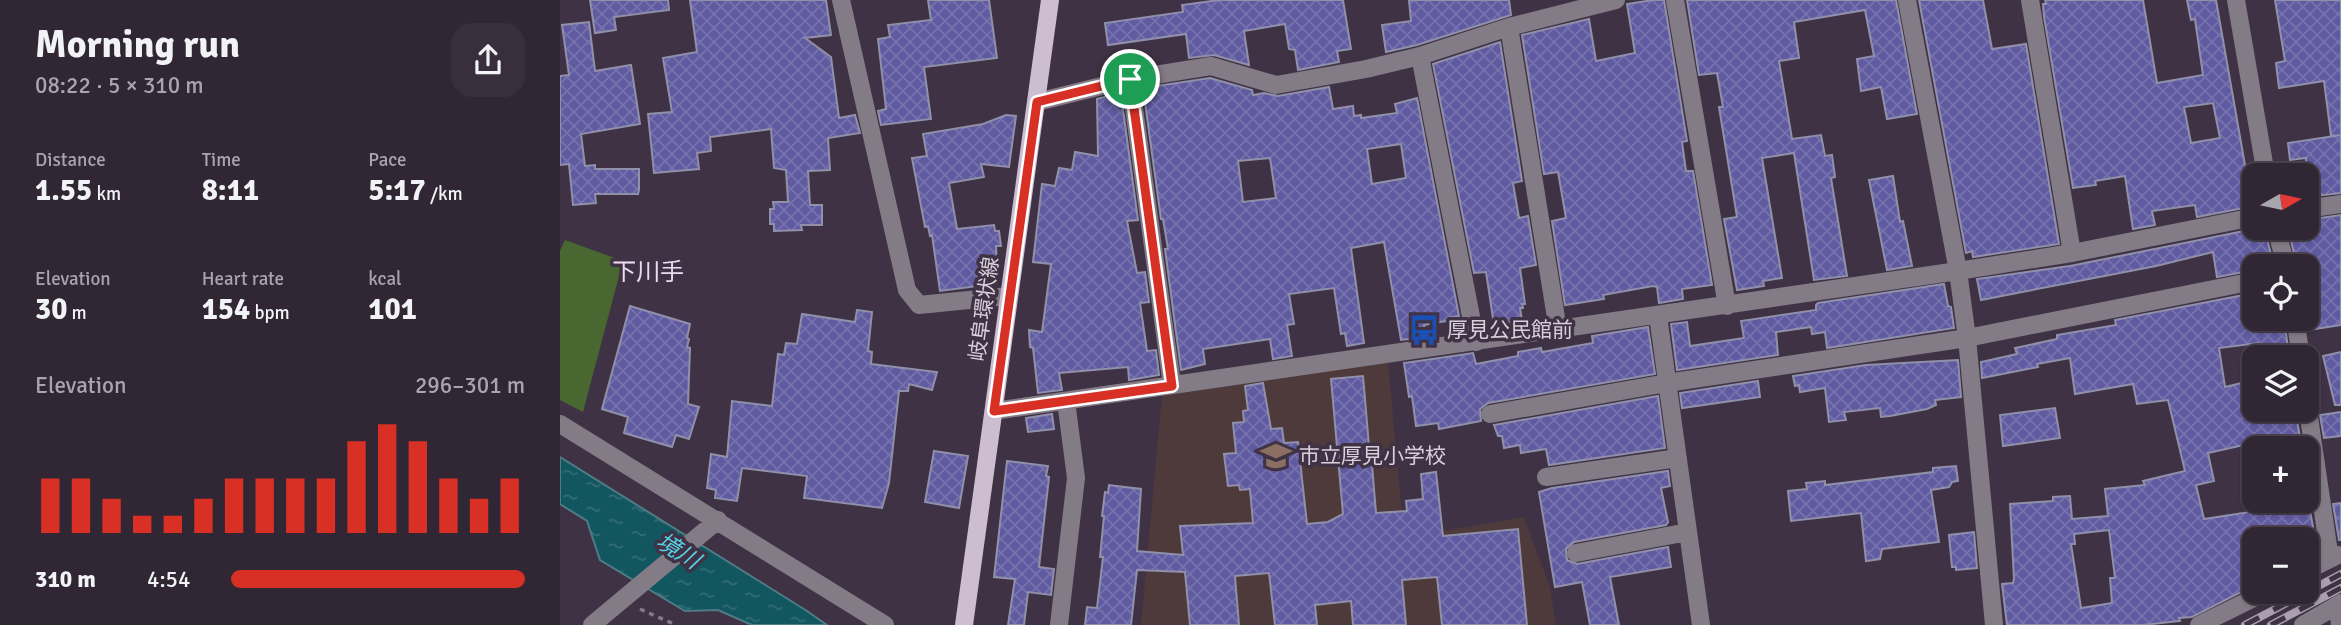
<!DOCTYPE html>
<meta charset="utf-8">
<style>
:root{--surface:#302634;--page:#382e3c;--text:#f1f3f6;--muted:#a8a5ac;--line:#4b434f;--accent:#d93025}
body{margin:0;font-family:Signika,"Noto Sans JP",sans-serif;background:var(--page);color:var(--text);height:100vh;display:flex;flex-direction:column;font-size:26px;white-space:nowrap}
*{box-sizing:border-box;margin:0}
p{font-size:23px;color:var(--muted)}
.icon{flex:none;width:38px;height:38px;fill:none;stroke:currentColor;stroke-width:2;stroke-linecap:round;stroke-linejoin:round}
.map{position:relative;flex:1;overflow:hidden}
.side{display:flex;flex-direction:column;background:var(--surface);width:560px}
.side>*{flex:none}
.needle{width:46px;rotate:81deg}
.tools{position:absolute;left:1682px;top:163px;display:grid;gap:14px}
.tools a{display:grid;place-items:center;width:77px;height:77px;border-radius:14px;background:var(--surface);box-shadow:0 2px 5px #0004,0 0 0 2px var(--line);font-size:35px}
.pin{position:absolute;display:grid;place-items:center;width:60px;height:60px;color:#fff;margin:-30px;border:4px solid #fff;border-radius:50%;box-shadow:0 2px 7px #0007}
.round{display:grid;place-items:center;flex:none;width:74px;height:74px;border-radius:21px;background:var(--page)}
.summary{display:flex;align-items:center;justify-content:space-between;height:119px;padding:0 35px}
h1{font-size:38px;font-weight:800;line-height:52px}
.figures{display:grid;grid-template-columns:repeat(3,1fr);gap:10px;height:119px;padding:7px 35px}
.figures div{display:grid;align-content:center}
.figures b{font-size:30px;font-weight:800}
.figures small{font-size:19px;font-weight:400}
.figures p{font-size:19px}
.chart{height:196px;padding:14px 35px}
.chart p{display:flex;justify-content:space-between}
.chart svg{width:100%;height:126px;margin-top:7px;stroke:var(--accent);stroke-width:6}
ul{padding:0 35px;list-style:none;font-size:23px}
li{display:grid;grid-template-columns:112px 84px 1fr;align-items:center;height:52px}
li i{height:18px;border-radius:9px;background:var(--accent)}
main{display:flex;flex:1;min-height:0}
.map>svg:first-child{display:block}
.education{fill:#4e393b}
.park{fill:#486731}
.water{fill:url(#water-ripples);stroke:#4e7b85;stroke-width:2}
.building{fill:url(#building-cross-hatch);stroke:#9090aa;stroke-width:2;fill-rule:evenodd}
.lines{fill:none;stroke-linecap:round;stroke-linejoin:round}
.path{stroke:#847989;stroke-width:3.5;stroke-dasharray:5 5;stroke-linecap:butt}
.minor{stroke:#837b85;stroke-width:18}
.major{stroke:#cdbdd1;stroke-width:18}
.rail-casing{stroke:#aa9fae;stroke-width:8}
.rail{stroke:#403245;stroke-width:5;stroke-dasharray:16;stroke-linecap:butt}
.route-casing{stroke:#fff;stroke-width:14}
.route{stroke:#d93025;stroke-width:9}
.labels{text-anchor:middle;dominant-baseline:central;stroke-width:7;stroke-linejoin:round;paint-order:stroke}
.street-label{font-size:21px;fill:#d9d0dc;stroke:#403245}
.poi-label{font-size:21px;fill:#d9d0dc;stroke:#403245;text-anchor:start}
.water-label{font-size:23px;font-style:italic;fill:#56d2e5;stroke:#403245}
.quarter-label{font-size:24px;fill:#ecdaf3;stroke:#403245}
</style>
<main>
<section class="side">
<div class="summary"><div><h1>Morning run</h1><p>08:22 · 5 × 310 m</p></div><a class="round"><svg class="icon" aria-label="share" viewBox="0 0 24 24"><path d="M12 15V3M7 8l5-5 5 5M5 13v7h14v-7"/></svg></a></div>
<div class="figures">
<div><p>Distance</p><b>1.55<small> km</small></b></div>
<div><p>Time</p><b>8:11</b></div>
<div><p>Pace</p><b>5:17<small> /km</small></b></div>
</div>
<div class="figures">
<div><p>Elevation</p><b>30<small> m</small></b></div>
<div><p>Heart rate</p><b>154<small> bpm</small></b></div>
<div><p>kcal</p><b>101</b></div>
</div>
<div class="chart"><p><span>Elevation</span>296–301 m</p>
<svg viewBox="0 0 160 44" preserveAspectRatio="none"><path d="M5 44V25M15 44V25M25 44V32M35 44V38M45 44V38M55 44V32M65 44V25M75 44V25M85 44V25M95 44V25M105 44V12M115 44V6M125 44V12M135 44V25M145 44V32M155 44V25"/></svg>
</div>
<ul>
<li><b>310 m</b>4:54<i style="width:100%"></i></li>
</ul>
</section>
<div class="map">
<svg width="1781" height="625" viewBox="0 0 1781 625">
<defs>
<pattern id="water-ripples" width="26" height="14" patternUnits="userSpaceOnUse" patternTransform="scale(1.75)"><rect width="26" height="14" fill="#125660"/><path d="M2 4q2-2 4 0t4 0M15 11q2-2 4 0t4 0" fill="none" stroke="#346d76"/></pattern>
<pattern id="building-cross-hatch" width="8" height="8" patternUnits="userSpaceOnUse" patternTransform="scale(1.75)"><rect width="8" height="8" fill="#605ba1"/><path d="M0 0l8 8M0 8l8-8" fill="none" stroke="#7672ad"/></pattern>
</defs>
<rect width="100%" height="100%" fill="#403245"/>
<path class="education" d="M828,361L844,538L964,517L990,588L996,625H581L602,396Z"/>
<path class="park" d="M5,240L63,261L23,412L0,400V251Z"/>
<path class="water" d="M0,457L247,611L267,625H192L158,610L125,611L40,560L27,521L0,504Z"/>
<path class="building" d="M30,0H108L109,10L54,17L56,30L35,33Z
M130,0H266L271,35L245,38L271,57L279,118L295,115L300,133L268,138L270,170L248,171L250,205H262V225H241L242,230L214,231V224H210V209H214L213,202H228L226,170L214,168L211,129L150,137L151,151L137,153L139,169L94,173L88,114L112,112L103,58L137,52Z
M368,0H429L437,58L364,67L371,119L321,125L318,111L326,109L318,39L330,37L328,25L371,20Z
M659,0H783L791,49L777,51L779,62L738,70L735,50L729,49L725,24L684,31L689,65L654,55L629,58L626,34L548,45L545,23L623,12L622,5Z
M849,0H949L951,15L857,45L826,52L822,25L851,21Z
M1093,0H1104L1127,141L1122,142L1126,171H1133L1152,285L1122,289L1123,299L1099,303L1097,287L1093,286L1043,295L1044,299L1005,305L992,221L1006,218L998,172L984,174L962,35L1029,19L1036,61L1075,53L1067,4Z
M1127,0H1336L1357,114L1327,119L1321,87L1301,91L1297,59L1314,56L1305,10L1234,22L1239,58L1219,61L1232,139L1261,135L1265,156L1272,155L1275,177L1271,178L1287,276L1254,280L1234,153L1202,158L1222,278L1203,281L1204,286L1177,290L1164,219L1177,217L1159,107H1163L1157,73L1139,75Z
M1359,0H1423L1432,49L1466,44L1499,244L1413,257L1412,251L1406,253Z
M1485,0H1583L1597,83L1643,75L1635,19L1631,20L1627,0H1656L1686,171L1688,170L1694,195V206L1637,217L1635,205L1592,211L1595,225L1573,229L1565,176L1535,181L1536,185L1513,188L1484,17L1483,4H1486ZM1653,103L1660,138L1631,143L1624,107Z
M1715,0H1781V135L1771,136L1764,81L1719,88L1716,63L1725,61Z
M29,22L35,71L71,65L80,124L21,134L25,166L35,165V169H79V190L78,194H35L36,203L13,205L9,164L0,165V76L9,75L2,25Z
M940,42L962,181L953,183L959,218L968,216L976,265L960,268L965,304H962L963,308H960L962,320L934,325L926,272L914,273L873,64Z
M650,78L692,90L693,95L704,93L718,96L769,87L773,109L793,106L794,116L801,115V118L837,113L835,104L857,98L899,316L891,317L892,320L864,325L866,337L841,340L824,242L791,248L804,343L787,346L785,333L781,334L774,288L729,294L734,324L727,325L732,356L713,359L710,339L643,349L645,364L621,370L605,249H608L603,219H601L583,88ZM841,144L846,178L812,184L807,149ZM710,158L716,198L683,202L678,161Z
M552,95H561L578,220L567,221L577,273L585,272L589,302L580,303L587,351L596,350L599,375L569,380L568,367L499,373L502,390L478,393L473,348L470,347L469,330L482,332L491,264L473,262L482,184L495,186L499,168L512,170L515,152L538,156L537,99Z
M446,115L456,116L449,167L421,164L424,177L389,183L397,229L434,225L435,231H439L441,246H436L437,267L423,268L426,285L380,291L372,235L370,236L368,226L365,227L352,158L367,156L363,134L423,124Z
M1781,135V193L1746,197V158L1730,160L1728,143Z
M1333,176L1340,222L1343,221L1352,266L1327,270L1309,180Z
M1781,215V325L1748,330L1746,266H1737L1728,228H1746V220Z
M1694,229V233L1705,231L1714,266H1694V270L1657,277L1653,252L1596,266L1421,300L1417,279L1510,266Z
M1384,284L1388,306L1391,307L1394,328L1267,348L1265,332L1252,334L1251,327L1216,332L1218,355L1117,370L1111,324L1127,322L1130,346L1184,338L1181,321L1256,310V305L1258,303Z
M1694,293V318H1724L1729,356L1700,357L1698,343L1659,348L1665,387L1694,380V410H1735L1740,437L1688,447V444L1648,453L1654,481L1636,485L1644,519L1690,512V508L1695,507L1694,502L1748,500L1756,543L1746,545V539H1694V564L1684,566L1687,589L1632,617L1619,618L1620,621L1583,625H1447L1442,584L1453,583L1454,579L1450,504L1493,501V497L1510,496L1512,519L1548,516L1545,489L1585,485L1583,481L1625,471L1608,400L1577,404L1573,384L1515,394L1510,358L1477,364L1478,367L1422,378L1421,362L1457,354L1455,348L1497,339V335L1556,325L1555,320ZM1549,530L1555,578H1550L1552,603L1521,608L1511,544H1515L1514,534Z
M70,306L130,324L127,338L129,339L127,347L130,348L128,404L139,407L129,439L116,435L112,447L64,433L68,417L42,409Z
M297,310L312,312L308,351L312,352L311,364L377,372L372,390L349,384L348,391H339L329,483L322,508L244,498L247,476L182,468L177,501L155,498L156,490L147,488L151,454L167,457L172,401L212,406L218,354L224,355L226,343L237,344L242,314L295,322Z
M1088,327L1095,374L928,403L920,409L921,421L879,429L878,423L856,426L852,396L849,397L844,363L913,353L916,364L958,356V352L981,348L982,352L1033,343L1032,336Z
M1781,352V405H1775L1763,356Z
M1398,360L1401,397L1375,400L1376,405L1367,409L1330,416L1321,417L1320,408L1284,412L1286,420L1269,422L1265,388L1240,392L1239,385L1235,386L1233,376L1306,365Z
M803,376L809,446L820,445L822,465H812L816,513L847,511L846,501L863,499L861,474L876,472L883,536L958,529L967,625H882L877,577L842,580L846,625H793L791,601L755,605L757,625H715L709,573L675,576L679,625H630L625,572L577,570L571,625H525L527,607L537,608L543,557H540L544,516H542L545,492L548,493L549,485L581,489L577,551L623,555L620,526L693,523L690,489L680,490L679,485L668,486L664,454L676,453L673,423L684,422L683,411L688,410L685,386L703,383L711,429L722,428L724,443L738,442L747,524L768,522L783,514L771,379Z
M1198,381L1200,397L1122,408L1120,393Z
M1098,396L1105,448L989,465L986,449L961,453L960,445L944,448L942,436H938L934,425Z
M1495,408L1500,438L1443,446L1440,415Z
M1781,412V436L1764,438L1760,415Z
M492,414L494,429L468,432L466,418Z
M374,451L408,456L399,508L365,502Z
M447,461L488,466L486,476L489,477L479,567L494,569L491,595L468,592L464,625H448L455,579L434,577Z
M1396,466L1398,481L1392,482L1389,487L1371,490L1379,542L1322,549L1320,559L1306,561L1301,513L1231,521L1228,491L1247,489L1246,483L1265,481V485L1373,472V468Z
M1108,471L1110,486L1101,488L1108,522L1106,525L1014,542L1006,549L1007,560L1017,564L1108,547L1111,567L1050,577L1059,625H1030L1022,582L995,587L979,492L992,488Z
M1781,503V540H1779L1773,504Z
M1414,532L1417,568L1396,570V567H1392L1389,535Z"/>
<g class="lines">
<path class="path" d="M80,609L116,625"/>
<path class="minor" d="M281,0L347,290L359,305L449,296
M1115,0L1167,306
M1347,0L1398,271L1407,338L1434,625
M1470,0L1512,253
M1676,0L1706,175
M949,27L998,330
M860,56L916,342
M570,79L612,385
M477,102L570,79L651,66L716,85L806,69L860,56L949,27L1056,0
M1746,209L1781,204
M1716,228L1726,266
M1098,316L1141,625
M1735,318L1741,357
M1746,397L1770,559
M434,411L1398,271L1512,253L1694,217
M930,414L1107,383L1407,338L1694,281
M0,424L325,625
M986,477L1118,458
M1016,553L1128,532
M1746,571L1778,555
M1778,605L1780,625
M32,625L158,520
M499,625L516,478L506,401
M1639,625L1706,592
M1743,625L1781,603"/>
<path class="major" d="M404,625L490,0"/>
<defs>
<path id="rail" d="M1685,625L1781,574
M1711,625L1781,588"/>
</defs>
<use href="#rail" class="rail-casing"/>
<use href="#rail" class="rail"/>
</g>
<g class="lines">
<defs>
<path id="route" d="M570,79L612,386L434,411L477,102Z"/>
</defs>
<use href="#route" class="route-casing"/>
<use href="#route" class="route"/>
</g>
<defs>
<symbol id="bus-bare" viewBox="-9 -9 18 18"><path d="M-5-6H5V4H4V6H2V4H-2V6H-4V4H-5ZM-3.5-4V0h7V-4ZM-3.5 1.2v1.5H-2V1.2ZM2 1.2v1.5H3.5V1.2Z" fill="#1a4fb4" stroke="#403245" stroke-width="2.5" paint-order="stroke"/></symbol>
<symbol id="school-bare" viewBox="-9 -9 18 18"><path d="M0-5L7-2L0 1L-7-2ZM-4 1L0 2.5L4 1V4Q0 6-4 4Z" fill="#8d6e63" stroke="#403245" stroke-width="2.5" paint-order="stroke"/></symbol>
</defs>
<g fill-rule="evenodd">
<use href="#bus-bare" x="842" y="308" width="44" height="44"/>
<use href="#school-bare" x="694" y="434" width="44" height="44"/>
</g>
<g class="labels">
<g class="street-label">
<text transform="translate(424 309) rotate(-82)">岐阜環状線</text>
</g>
<g class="poi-label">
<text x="887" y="330">厚見公民館前</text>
<text x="739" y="456">市立厚見小学校</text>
</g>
<g class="water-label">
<text transform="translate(118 551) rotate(32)">境川</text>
</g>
<g class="quarter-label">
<text x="88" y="272">下川手</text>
</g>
</g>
</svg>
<div class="tools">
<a><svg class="needle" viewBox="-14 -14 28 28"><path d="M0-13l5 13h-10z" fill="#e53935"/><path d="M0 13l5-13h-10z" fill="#a8a5ac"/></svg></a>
<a><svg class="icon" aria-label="locate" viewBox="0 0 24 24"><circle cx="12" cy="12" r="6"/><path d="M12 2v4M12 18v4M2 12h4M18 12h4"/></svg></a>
<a><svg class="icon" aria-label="layers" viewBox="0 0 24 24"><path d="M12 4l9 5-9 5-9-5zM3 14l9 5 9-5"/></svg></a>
<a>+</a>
<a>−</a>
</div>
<div class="pin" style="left:570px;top:79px;background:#1e9e55"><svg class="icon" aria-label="arrive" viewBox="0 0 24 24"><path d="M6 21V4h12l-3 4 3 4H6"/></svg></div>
</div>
</main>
